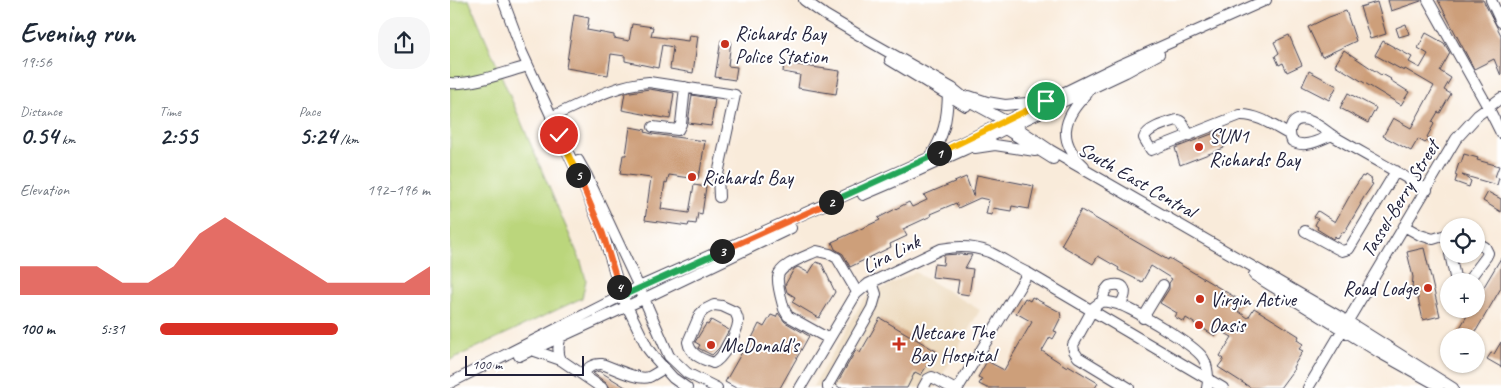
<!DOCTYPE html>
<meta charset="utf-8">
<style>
:root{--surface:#fff;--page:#f6f6f7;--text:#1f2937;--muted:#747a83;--accent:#d93025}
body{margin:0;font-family:Caveat,sans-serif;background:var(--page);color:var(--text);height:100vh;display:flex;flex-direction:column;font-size:19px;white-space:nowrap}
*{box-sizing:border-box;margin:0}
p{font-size:16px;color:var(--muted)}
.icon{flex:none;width:28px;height:28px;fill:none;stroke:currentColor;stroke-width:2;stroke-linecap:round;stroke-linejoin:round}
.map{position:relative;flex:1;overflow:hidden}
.panel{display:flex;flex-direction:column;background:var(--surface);width:450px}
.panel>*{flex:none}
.tools{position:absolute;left:990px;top:218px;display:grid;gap:10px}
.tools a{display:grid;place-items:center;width:45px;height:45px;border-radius:50%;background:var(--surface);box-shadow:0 1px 4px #0004;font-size:25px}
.scale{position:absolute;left:15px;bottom:12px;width:119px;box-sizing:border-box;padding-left:5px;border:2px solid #22223b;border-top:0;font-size:14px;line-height:18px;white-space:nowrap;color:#22223b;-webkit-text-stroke:4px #fff;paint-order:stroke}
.pin{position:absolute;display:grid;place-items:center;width:42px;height:42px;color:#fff;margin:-21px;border:2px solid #fff;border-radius:50%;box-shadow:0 1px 5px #0007}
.km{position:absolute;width:25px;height:25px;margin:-12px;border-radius:50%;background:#222;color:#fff;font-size:14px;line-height:25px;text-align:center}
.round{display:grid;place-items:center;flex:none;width:52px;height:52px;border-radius:20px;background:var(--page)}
.summary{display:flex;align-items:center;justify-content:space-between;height:85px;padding:0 20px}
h1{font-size:28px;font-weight:600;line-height:38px}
.stats{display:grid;grid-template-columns:repeat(3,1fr);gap:8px;height:85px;padding:5px 20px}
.stats div{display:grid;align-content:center}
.stats b{font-size:25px;font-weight:600}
.stats small{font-size:14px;font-weight:400}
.stats p{font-size:14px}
.chart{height:140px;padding:10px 20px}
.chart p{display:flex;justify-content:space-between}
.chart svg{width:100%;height:90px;margin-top:5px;fill:var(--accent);opacity:.7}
ul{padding:0 20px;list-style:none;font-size:16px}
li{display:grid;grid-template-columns:80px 60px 1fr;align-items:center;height:38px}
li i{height:12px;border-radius:6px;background:var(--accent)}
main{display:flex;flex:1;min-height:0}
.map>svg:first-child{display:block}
.built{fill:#ecd8ba}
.green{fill:#bbd67b;stroke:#6e7c5b}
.building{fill:#cd9f7a}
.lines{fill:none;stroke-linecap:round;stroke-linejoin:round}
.minor-casing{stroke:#424053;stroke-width:12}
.minor{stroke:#fff;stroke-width:10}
.split-1-casing{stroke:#fff;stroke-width:10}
.split-2-casing{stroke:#fff;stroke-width:10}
.split-3-casing{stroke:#fff;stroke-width:10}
.split-4-casing{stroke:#fff;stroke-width:10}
.split-5-casing{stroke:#fff;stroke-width:10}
.split-6-casing{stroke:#fff;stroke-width:10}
.split-1{stroke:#f5b400;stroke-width:6}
.split-2{stroke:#22a559;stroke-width:6}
.split-3{stroke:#f0652b;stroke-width:6}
.split-4{stroke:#22a559;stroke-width:6}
.split-5{stroke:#f0652b;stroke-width:6}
.split-6{stroke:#f5b400;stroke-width:6}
.poi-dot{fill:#c8321e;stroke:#fff;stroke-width:2}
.labels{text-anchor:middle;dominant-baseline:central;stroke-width:4;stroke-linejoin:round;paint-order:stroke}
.poi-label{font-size:20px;fill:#22223b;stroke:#fff;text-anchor:start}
.street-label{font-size:20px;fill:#22223b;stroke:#fff}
</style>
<main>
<section class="panel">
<div class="summary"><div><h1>Evening run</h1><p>19:56</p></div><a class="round"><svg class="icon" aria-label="share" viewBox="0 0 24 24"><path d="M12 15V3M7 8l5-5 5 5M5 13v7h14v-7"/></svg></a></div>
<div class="stats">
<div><p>Distance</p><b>0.54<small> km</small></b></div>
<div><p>Time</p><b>2:55</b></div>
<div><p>Pace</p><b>5:24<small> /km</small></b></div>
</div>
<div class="chart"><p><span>Elevation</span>192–196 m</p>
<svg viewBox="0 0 160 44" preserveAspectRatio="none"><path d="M0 44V30L10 30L20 30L30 30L40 38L50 38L60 30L70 14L80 6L90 14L100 22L110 30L120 38L130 38L140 38L150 38L160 30V44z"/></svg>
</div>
<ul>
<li><b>100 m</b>5:31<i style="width:66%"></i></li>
</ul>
</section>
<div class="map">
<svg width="1051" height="388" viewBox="0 0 1051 388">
<rect width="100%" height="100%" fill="#fff"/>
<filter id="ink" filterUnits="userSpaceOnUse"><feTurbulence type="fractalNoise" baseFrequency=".02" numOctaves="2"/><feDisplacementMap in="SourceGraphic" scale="10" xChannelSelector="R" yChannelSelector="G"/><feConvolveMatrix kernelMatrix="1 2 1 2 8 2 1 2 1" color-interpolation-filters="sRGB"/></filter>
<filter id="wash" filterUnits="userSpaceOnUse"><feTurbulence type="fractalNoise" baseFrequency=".0096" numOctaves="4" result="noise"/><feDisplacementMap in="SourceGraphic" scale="20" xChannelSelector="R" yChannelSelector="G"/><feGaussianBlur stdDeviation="1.12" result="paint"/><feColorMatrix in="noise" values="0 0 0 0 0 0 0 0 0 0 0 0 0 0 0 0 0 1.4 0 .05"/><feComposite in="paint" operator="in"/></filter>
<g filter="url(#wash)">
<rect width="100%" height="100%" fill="#f9ebda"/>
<path class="built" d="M465,272L530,310L485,388H362L414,299L421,294Z"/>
<path class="green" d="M0,0H19L131,262L136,280L132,298L0,360Z"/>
<g id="blocks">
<path class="building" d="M938,0H971V1L941,11Z
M988,0H1033L1051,35V76L1044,59L1024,69Z
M927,2L936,34L920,39L910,7Z
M896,11L906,41L872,57L858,27L879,17Z
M124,15L139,18L137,30L164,35V38L179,41L182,24L203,27L201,36L238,41L239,35L248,36L243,73L220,69L223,47L212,45L208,68L175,61V56L161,54L158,75L116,68Z
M956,24L959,34L949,37L946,28Z
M976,33L994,43L1000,53L990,71L1001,78L994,90L1001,94L990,113L988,112L982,122L984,124L977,137L980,139L975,143L968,139L961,151L933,136L943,118L961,128L984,86L955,69L954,71L925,55L933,41L962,57L959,62L970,68L978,54L968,48Z
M839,35L852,65L837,72L833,63L829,65L825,56L829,53L824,42Z
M271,40L281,41L278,66L287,67L285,80L265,77Z
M894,50L931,75L932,74L941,79L940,80L959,92L951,105L885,65Z
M334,63L390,71L386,94L348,88L350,75L333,72Z
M859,71L887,86L879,100L852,86Z
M199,89L224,93L220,119L172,110L175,93Z
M898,93L926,108L918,123L890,108Z
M242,95L265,99L261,126L238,123Z
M180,127L196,130L195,132L202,134L255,141L250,172H249L248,179L219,175L217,183L215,182L211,209L239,213L244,185L256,187L252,214L248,213L246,224L239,223L238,226L195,220L201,178L170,174L173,155H176Z
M767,132L769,137L773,135L774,148L730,165L725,148Z
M1014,154L1028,158L1027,160L1049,166L1045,177L1049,178L1047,185L1012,175L1021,181L1019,187L1005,182L1007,176L1005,175L1009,163H1011Z
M527,175L584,186L579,209L562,206L561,211L543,208L542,215L536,214L539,200L530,198L508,208L506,203L480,214L481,216L453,229L457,236L440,244L441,247L400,267L393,254L385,249L382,242L430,220L428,218L459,202L462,207L477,200L474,195L516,177L523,196Z
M915,175L922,180L921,183L923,184L914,197L910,204H911L894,233L892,232L888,239L885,236L883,239L867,229L868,227L865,225L868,219L864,217L868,211L885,222L903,190L912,176L914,177Z
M1038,192L1051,199V212L1033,201Z
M631,210L718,260L719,258L793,302L788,311L798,318L804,308L849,336L847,340L853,344L849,349L853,351L843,367L844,369L830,388H801L768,367L774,359L770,356L782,337L769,330L765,336L736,318L734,322L725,317L727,313L710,303L719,289V283L722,279L701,266L692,282L668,270L669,268L648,256L643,264L611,245Z
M974,248L990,316L973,320L967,294L962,288L963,277L957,252Z
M509,254L522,255L515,268L523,269L519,295L507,293L509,280L482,277L484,264L493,265L494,255Z
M1051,258V288L1023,336H1005L1021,309H1026V300Z
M366,262L372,264L385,292L369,318L342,302L345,297L337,292L335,285L344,269L348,267L359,273Z
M582,297L610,312L611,317L604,331L607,332L603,339L600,337L592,351L617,367L618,365L648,383L645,388H537L529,384L532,379L528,377L537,361L554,370L582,322L566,313L575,298L580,301Z
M328,313L335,322L359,336L330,388H286L275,382L296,345L298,346L309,324L314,327L321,315L326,317Z
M430,318L486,351L471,375L465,372L457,388H390L386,385L406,350L410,353Z
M261,320L279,330L269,348L262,355L248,348L250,345L245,342L256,324L258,325Z
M1051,342V367L1037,359L1041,353L1044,354Z
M149,371L177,388H159L156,383L143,373Z"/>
</g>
</g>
<g filter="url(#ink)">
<use href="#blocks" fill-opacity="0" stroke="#424053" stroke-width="1"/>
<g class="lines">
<defs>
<path id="minor" d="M53,0L69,43L70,48L138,196L153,234L172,296L177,306L198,349L205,358L223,378L237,388
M354,0L375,15L419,41L502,88L517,100L563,125L600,150L897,321L1003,388
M978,0L1038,107L1051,133
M1041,0L1051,22
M440,60L516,106
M0,83C22,85 56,72 78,66
M519,96L537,102L555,105L588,102
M101,117C131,104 165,84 199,82L285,95L268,174L269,197
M203,127L228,130L231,124L235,87
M552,127L603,159
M738,134C735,129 734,121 727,120C717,123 697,128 694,138L701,150L790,115C808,114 825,127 840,135
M882,135C869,140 855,149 842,141C837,130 842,116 857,120C867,123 875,130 883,136C914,154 946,171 977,190
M525,148L545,145L585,151
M480,157C494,136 497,120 498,95
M128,160L137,176L189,287L219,356L237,373L267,388
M634,166C607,141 612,118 637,94
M413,195L441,183L516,149L555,129L676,72L709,54
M954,226L970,235L983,239L999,234
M855,231L888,249L892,251L899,249L946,171
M1000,254L1005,277L1011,281
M804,275L930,353L989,386
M1018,281L1036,257L1038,253L1035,247L1026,242
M652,301L655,291L659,286C677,281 678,293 670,305
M264,305L272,306L285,312C287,316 289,319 288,323C287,333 272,360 263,363C252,359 240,355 238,342L250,314L254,310Z
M693,318L713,285
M111,336C108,345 107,352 111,360
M379,339L338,316L334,309C332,301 327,286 328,277C329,265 357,256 367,251L380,254L387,258L407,292
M82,350L111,360L152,388
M69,356L193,299L341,228
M132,374C138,368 143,363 152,364C164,368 188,381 199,377C204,375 209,371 213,369
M0,383L189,287L434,178L501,148L670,65L816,0
M350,388L406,294L418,284L491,249C506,246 524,246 539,252C552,258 564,267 578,273
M378,388V385L422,308L426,294L422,282
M473,388L478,379L482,377L502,388
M508,388L578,273L773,388
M679,388L628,357L624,351L623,345L644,307L652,301C659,302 665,303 671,305C687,312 744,344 753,358C758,366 759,379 757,388
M858,388L1006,139L1028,115L1051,98"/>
</defs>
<use href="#minor" class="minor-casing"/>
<use href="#minor" class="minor"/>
</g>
</g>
<g class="lines" filter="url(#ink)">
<defs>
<path id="split-1" d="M489,153L596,101"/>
<path id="split-2" d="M381,202L489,153"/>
<path id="split-3" d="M272,251L381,202"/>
<path id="split-4" d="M169,287L172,296L272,251"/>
<path id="split-5" d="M128,175L153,234L169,287"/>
<path id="split-6" d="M109,135L128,175"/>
</defs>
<use href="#split-1" class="split-1-casing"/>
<use href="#split-2" class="split-2-casing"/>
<use href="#split-3" class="split-3-casing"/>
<use href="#split-4" class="split-4-casing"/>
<use href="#split-5" class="split-5-casing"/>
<use href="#split-6" class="split-6-casing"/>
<use href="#split-1" class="split-1"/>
<use href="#split-2" class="split-2"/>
<use href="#split-3" class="split-3"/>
<use href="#split-4" class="split-4"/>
<use href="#split-5" class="split-5"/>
<use href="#split-6" class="split-6"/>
</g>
<g class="poi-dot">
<circle cx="275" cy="44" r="5"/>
<circle cx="749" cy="147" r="5"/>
<circle cx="242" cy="177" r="5"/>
<circle cx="978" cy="288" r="5"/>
<circle cx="750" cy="299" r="5"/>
<circle cx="749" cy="325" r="5"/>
<path d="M446.5 336.5h5v5h5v5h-5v5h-5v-5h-5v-5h5z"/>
<circle cx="261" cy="345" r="5"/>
</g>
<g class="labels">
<g class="poi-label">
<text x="285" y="33">Richards Bay<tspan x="285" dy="23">Police Station</tspan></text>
<text x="759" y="136">SUN1<tspan x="759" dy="23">Richards Bay</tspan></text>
<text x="252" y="177">Richards Bay</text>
<text x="968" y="288" text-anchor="end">Road Lodge</text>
<text x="760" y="299">Virgin Active</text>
<text x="759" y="325">Oasis</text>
<text x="460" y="332">Netcare The<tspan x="460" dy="23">Bay Hospital</tspan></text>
<text x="271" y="345">McDonald's</text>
</g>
<g class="street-label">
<text transform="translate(687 180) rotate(30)">South East Central</text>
<text transform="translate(950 199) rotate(-59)">Tassel-Berry Street</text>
<text transform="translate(441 254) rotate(-27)">Lira Link</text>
</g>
</g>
</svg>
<div class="tools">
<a><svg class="icon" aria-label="locate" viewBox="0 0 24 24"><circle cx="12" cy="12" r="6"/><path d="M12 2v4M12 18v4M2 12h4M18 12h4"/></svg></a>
<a>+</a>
<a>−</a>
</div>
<div class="scale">100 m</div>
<div class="pin" style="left:596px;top:101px;background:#1e9e55"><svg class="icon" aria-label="arrive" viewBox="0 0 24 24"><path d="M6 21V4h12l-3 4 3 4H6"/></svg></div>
<div class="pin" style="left:109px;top:135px;background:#d93025"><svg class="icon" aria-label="check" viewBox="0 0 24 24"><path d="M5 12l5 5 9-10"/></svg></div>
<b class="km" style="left:489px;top:153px">1</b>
<b class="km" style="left:381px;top:202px">2</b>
<b class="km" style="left:272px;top:251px">3</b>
<b class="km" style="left:169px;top:287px">4</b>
<b class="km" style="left:128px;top:175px">5</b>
</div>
</main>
